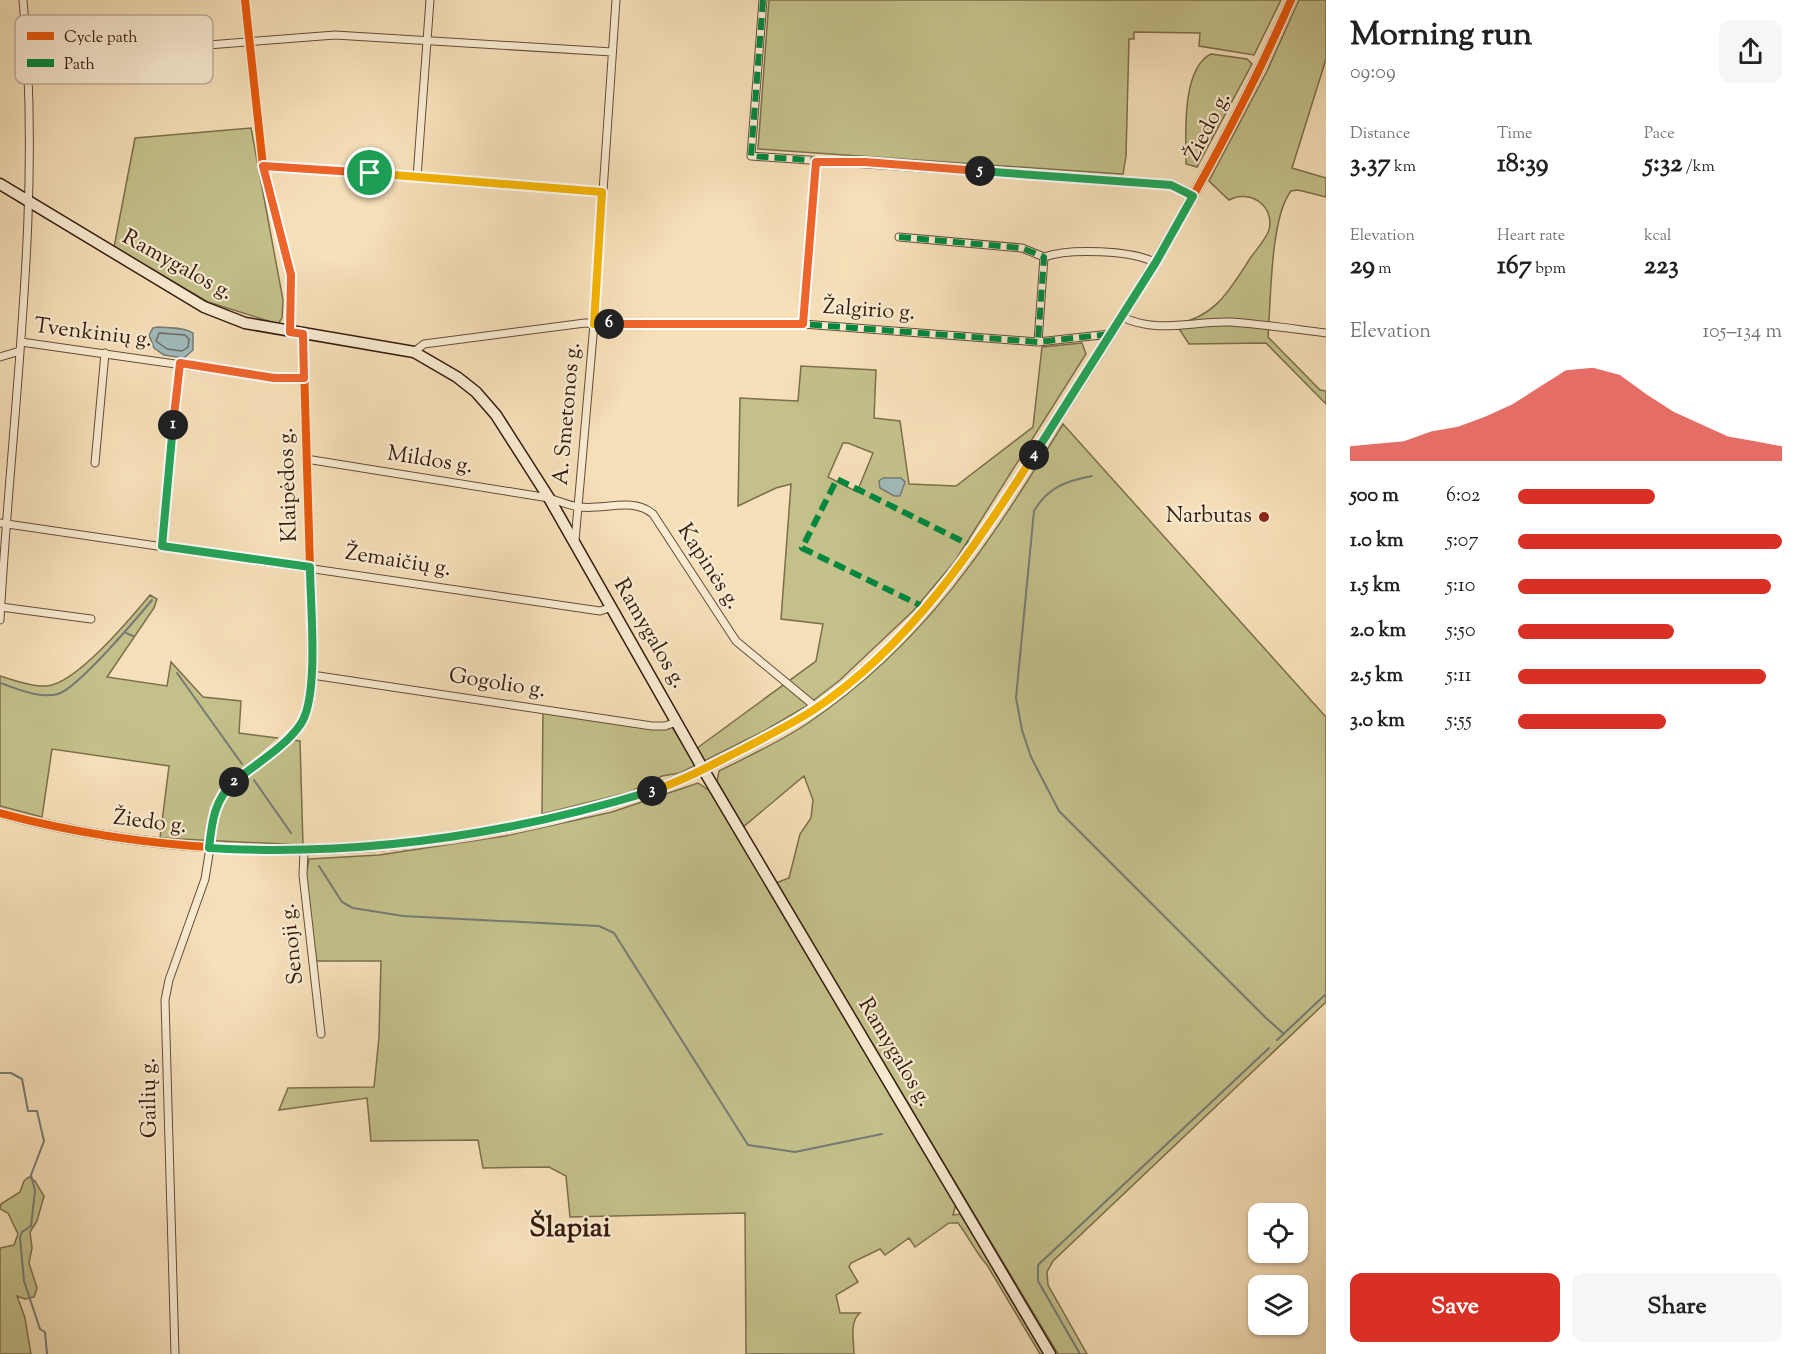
<!DOCTYPE html>
<meta charset="utf-8">
<style>
:root{--surface:#fff;--page:#f6f6f6;--text:#222;--muted:#767676;--accent:#d93025}
body{margin:0;font-family:"Sorts Mill Goudy",serif;background:var(--page);color:var(--text);height:100vh;display:flex;flex-direction:column;font-size:22px;white-space:nowrap}
*{box-sizing:border-box;margin:0}
p{font-size:20px;color:var(--muted)}
.icon{flex:none;width:33px;height:33px;fill:none;stroke:currentColor;stroke-width:2;stroke-linecap:round;stroke-linejoin:round}
.map{position:relative;flex:1;overflow:hidden}
.details{display:flex;flex-direction:column;background:var(--surface);width:480px}
.details>*{flex:none}
.fabs{position:absolute;left:1248px;top:1203px;display:grid;gap:12px}
.fabs a{display:grid;place-items:center;width:60px;height:60px;border-radius:12px;background:var(--surface);box-shadow:0 2px 4px #0004;font-size:30px}
.pin{position:absolute;display:grid;place-items:center;width:51px;height:51px;color:#fff;margin:-26px;border:3px solid #fff;border-radius:50%;box-shadow:0 2px 6px #0007}
.km{position:absolute;width:30px;height:30px;margin:-15px;border-radius:50%;background:#222;color:#fff;font-size:16px;line-height:30px;text-align:center}
.round{display:grid;place-items:center;flex:none;width:63px;height:63px;border-radius:12px;background:var(--page)}
.overview{display:flex;align-items:center;justify-content:space-between;height:102px;padding:0 24px}
h1{font-size:33px;font-weight:800;line-height:45px}
.stats{display:grid;grid-template-columns:repeat(3,1fr);gap:9px;height:102px;padding:6px 24px}
.stats div{display:grid;align-content:center}
.stats b{font-size:26px;font-weight:800}
.stats small{font-size:16px;font-weight:400}
.stats p{font-size:16px}
.chart{height:168px;padding:12px 24px}
.chart p{display:flex;justify-content:space-between}
.chart svg{width:100%;height:108px;margin-top:6px;fill:var(--accent);opacity:.7}
.action{display:flex;gap:12px;margin-top:auto;padding:12px 24px}
.action a{flex:1;height:69px;border-radius:12px;background:var(--accent);color:#fff;font-size:24px;font-weight:800;line-height:69px;text-align:center}
.action a+a{background:var(--page);color:var(--text)}
ul{padding:0 24px;list-style:none;font-size:20px}
li{display:grid;grid-template-columns:96px 72px 1fr;align-items:center;height:45px}
li i{height:15px;border-radius:8px;background:var(--accent)}
main{display:flex;flex:1;min-height:0}
.map>svg:first-child{display:block}
.green{fill:#c3c08a;stroke:#7c6e4c;stroke-width:1.5;fill-rule:evenodd}
.water{fill:#a1baba;stroke:#767a75;stroke-width:1.5}
.lines{fill:none;stroke-linecap:round;stroke-linejoin:round}
.shore{stroke:#6b6a64;stroke-width:1.5}
.stream{stroke:#767a75;stroke-width:2}
.minor-casing{stroke:#654c38;stroke-width:9}
.tertiary-casing{stroke:#654c38;stroke-width:11}
.secondary-casing{stroke:#351b0d;stroke-width:13}
.minor{stroke:#f9ebd2;stroke-width:7}
.tertiary{stroke:#f9ebd2;stroke-width:9}
.secondary{stroke:#f9ebd2;stroke-width:10}
.quiet{stroke:#00873e;stroke-width:6;stroke-dasharray:12 6;stroke-linecap:butt}
.cycleway-casing{stroke:#f9ebd2;stroke-width:11}
.cycleway{stroke:#e8590c;stroke-width:8}
.split-1-casing{stroke:#fff;stroke-width:12}
.split-2-casing{stroke:#fff;stroke-width:12}
.split-3-casing{stroke:#fff;stroke-width:12}
.split-4-casing{stroke:#fff;stroke-width:12}
.split-5-casing{stroke:#fff;stroke-width:12}
.split-6-casing{stroke:#fff;stroke-width:12}
.split-7-casing{stroke:#fff;stroke-width:12}
.split-1{stroke:#f0652b;stroke-width:8}
.split-2{stroke:#22a559;stroke-width:8}
.split-3{stroke:#22a559;stroke-width:8}
.split-4{stroke:#f5b400;stroke-width:8}
.split-5{stroke:#22a559;stroke-width:8}
.split-6{stroke:#f0652b;stroke-width:8}
.split-7{stroke:#f5b400;stroke-width:8}
.poi-dot{fill:#8f2418;stroke:#f9ebd2;stroke-width:2}
.labels{text-anchor:middle;dominant-baseline:central;stroke-width:4.5;stroke-linejoin:round;paint-order:stroke}
.street-label{font-size:22px;fill:#351b0d;stroke:#f9ebd2}
.poi-label{font-size:22px;fill:#351b0d;stroke:#f9ebd2;text-anchor:end}
.district-label{font-size:28px;font-weight:bold;fill:#351b0d;stroke:#f9ebd2}
.key{fill:#f9ebd2;stroke:#bead97;stroke-width:1.5}
.key-label{font-size:16px;fill:#351b0d}
</style>
<main>
<div class="map">
<svg width="1326" height="1354" viewBox="0 0 1326 1354">
<rect width="100%" height="100%" fill="#f6e0b9"/>
<filter id="stains"><feTurbulence type="fractalNoise" baseFrequency=".00333" numOctaves="4"/><feColorMatrix values="0 0 0 0 .2 0 0 0 0 .09 0 0 0 0 .02 0 0 0 .5 -.17"/></filter>
<radialGradient id="worn" r=".72"><stop offset=".6" stop-color="#630" stop-opacity="0"/><stop offset="1" stop-color="#630" stop-opacity=".3"/></radialGradient>
<path class="green" d="M769,0H1281L1254,55L1199,46L1200,33L1134,32V39H1129L1126,156L1123,174H1120L758,149Z
M1299,0H1326V59L1292,168L1326,178V197L1298,190L1291,191C1270,218 1271,301 1268,337L1320,390L1326,391V404L1266,343L1189,344L1176,324C1216,317 1230,289 1251,257C1257,249 1266,239 1269,230C1275,205 1249,189 1229,200L1209,181L1267,71Z
M1211,54L1247,59L1252,64L1197,167L1186,164C1186,135 1181,69 1211,54Z
M251,128L283,300L282,318L278,324L208,302L114,247L135,138Z
M1082,343L1086,354L955,561L913,611L840,680L805,707L764,731L680,773L662,776L630,792L542,814L543,707L653,724L669,722L689,754L816,661L823,624L781,619L791,484L776,488L738,506L740,398L798,401L801,366L876,370L874,418L900,421L909,484L956,486L1033,427L1042,347ZM843,443H848L873,453L857,492L828,477Z
M1063,424L1326,717V1002L1053,1261L1047,1272L1048,1285L1087,1354H1058L776,883L789,878L800,834L811,818L813,800L804,776L743,827L717,781L719,771C749,756 780,742 808,723C927,642 989,544 1063,424Z
M150,595L157,599L154,608L107,677L167,686L171,662L203,697L241,701L239,733L300,741L303,845L160,838L169,766L52,749L42,817L0,806V676C14,680 31,687 46,686C75,685 131,618 150,595Z
M698,783L710,791L956,1204L953,1215L962,1214L1047,1354H1040L987,1265C975,1252 969,1237 958,1223H949L915,1247L909,1238L885,1255L880,1249L851,1263L849,1267L858,1282L836,1295L840,1313H860C849,1322 854,1341 854,1354H746L745,1213L570,1217L566,1176L549,1167L483,1168L478,1140L371,1141L367,1098L279,1110L288,1088L374,1087L379,1037L381,961H317L313,951L306,875L309,859L379,855L505,836L612,812Z
M29,1177L35,1181L44,1196L37,1221L30,1232L32,1248L29,1263L37,1288L34,1297L25,1299L17,1296L25,1318L31,1354H0V1248L14,1245L18,1234L8,1213L0,1209L1,1204L20,1192L24,1181Z"/>
<path class="water" d="M158,327C169,328 184,327 193,333V350L184,358L164,355L154,348L149,335L153,328Z
M883,478H901L905,482L900,496H894L880,488L879,481Z"/>
<g class="lines">
<path class="shore" d="M159,333L185,335L189,339L188,347L182,351L167,349L156,341Z"/>
<path class="stream" d="M1092,476C1066,481 1048,487 1034,511L1016,698L1022,730L1031,757L1059,811L1266,1018L1284,1034
M126,633L133,636
M177,673L242,764
M0,683C18,689 40,699 58,694C78,688 137,618 152,600
M254,780L291,833
M319,866L342,902L353,908L403,916L599,926L614,933L748,1145L795,1152L882,1134
M1277,1040L1326,994
M0,1073H11L22,1079L28,1111H37L44,1141L31,1175L35,1191L31,1226L22,1232L20,1238L24,1281L40,1329L45,1332L47,1354
M1080,1354L1038,1281V1265L1269,1048"/>
<defs>
<path id="minor" d="M245,0L263,166L291,275L290,332
M763,0L751,156L1171,185L1193,196
M29,59L335,35L612,52
M263,166L602,192
M417,177L430,0
M899,237L1022,248L1044,257L1038,342
M1044,257C1069,248 1133,250 1156,263
M1122,317C1158,334 1192,321 1230,322C1262,324 1294,329 1326,333
M803,324L816,162
M21,342L274,378H304
M414,352L424,344L585,323L803,324L1038,342L1110,334
M0,357L20,351
M306,459L549,498C559,501 570,506 580,507C605,510 633,497 653,514L736,641L817,708
M95,463L105,353
M0,523L600,611L612,607
M575,541L594,324L616,0
M162,546L180,363
M1,607L91,619
M0,620C11,413 43,207 23,0
M312,675L652,726H665L676,722
M304,851L303,875L321,1034
M175,1354L165,1000L169,980L205,879L217,804L229,787L297,729L311,701L310,567L303,334"/>
<path id="tertiary" d="M0,813C269,886 647,856 865,669C944,602 997,512 1053,426C1141,289 1226,150 1291,0"/>
<path id="secondary" d="M0,184L204,307L245,323L414,352L457,377L476,392L496,415L549,498L703,769L1050,1354"/>
</defs>
<use href="#minor" class="minor-casing"/>
<use href="#tertiary" class="tertiary-casing"/>
<use href="#secondary" class="secondary-casing"/>
<use href="#minor" class="minor"/>
<use href="#tertiary" class="tertiary"/>
<use href="#secondary" class="secondary"/>
<path class="quiet" d="M763,0L751,156L1171,185L1193,196
M899,237L1022,248L1044,257L1038,342
M594,324H803L1038,342L1110,334
M803,324L816,162
M926,608L802,548L837,479L974,547"/>
<defs>
<path id="cycleway" d="M245,0L263,166L291,275L290,332
M0,813C269,886 647,856 865,669C944,602 997,512 1053,426C1141,289 1226,150 1291,0
M209,848L215,809L223,793L297,729L311,701L310,567L303,334"/>
</defs>
<use href="#cycleway" class="cycleway-casing"/>
<use href="#cycleway" class="cycleway"/>
</g>
<g class="lines">
<defs>
<path id="split-1" d="M173,425L180,363L274,378H304L303,334L290,332L291,275L263,166L370,173"/>
<path id="split-2" d="M173,425L162,546L310,567C310,603 320,698 300,725C284,748 255,764 234,782"/>
<path id="split-3" d="M234,782C214,800 212,822 209,848C360,857 508,835 652,791"/>
<path id="split-4" d="M652,791C683,781 713,764 743,749C767,736 792,724 815,709C910,645 973,550 1034,455"/>
<path id="split-5" d="M980,171L1171,185L1193,196L1156,262L1034,455"/>
<path id="split-6" d="M609,324H803L816,162H865L980,171"/>
<path id="split-7" d="M370,173L602,192L594,324H609"/>
</defs>
<use href="#split-1" class="split-1-casing"/>
<use href="#split-2" class="split-2-casing"/>
<use href="#split-3" class="split-3-casing"/>
<use href="#split-4" class="split-4-casing"/>
<use href="#split-5" class="split-5-casing"/>
<use href="#split-6" class="split-6-casing"/>
<use href="#split-7" class="split-7-casing"/>
<use href="#split-1" class="split-1"/>
<use href="#split-2" class="split-2"/>
<use href="#split-3" class="split-3"/>
<use href="#split-4" class="split-4"/>
<use href="#split-5" class="split-5"/>
<use href="#split-6" class="split-6"/>
<use href="#split-7" class="split-7"/>
</g>
<circle class="poi-dot" cx="1264" cy="517" r="6"/>
<g class="labels">
<g class="street-label">
<text transform="translate(1209 127) rotate(-63)">Žiedo g.</text>
<text transform="translate(177 266) rotate(29)">Ramygalos g.</text>
<text transform="translate(869 311) rotate(4)">Žalgirio g.</text>
<text transform="translate(93 334) rotate(7)">Tvenkinių g.</text>
<text transform="translate(568 414) rotate(-85)">A. Smetonos g.</text>
<text transform="translate(430 461) rotate(9)">Mildos g.</text>
<text transform="translate(289 485) rotate(-92)">Klaipėdos g.</text>
<text transform="translate(398 562) rotate(9)">Žemaičių g.</text>
<text transform="translate(708 567) rotate(57)">Kapinės g.</text>
<text transform="translate(649 634) rotate(60)">Ramygalos g.</text>
<text transform="translate(497 684) rotate(9)">Gogolio g.</text>
<text transform="translate(150 823) rotate(7)">Žiedo g.</text>
<text transform="translate(293 944) rotate(-96)">Senoji g.</text>
<text transform="translate(894 1053) rotate(59)">Ramygalos g.</text>
<text transform="translate(150 1098) rotate(-91)">Gailių g.</text>
</g>
<g class="poi-label">
<text x="1252" y="517">Narbutas</text>
</g>
<g class="district-label">
<text x="570" y="1229">Šlapiai</text>
</g>
</g>
<rect x="15" y="15" width="198" height="69" rx="9" class="key"/>
<rect x="27" y="32" width="27" height="8" fill="#e8590c"/>
<rect x="27" y="59" width="27" height="8" fill="#00873e"/>
<g class="key-label">
<text x="64" y="42">Cycle path</text>
<text x="64" y="69">Path</text>
</g>
<rect width="100%" height="100%" filter="url(#stains)"/>
<rect width="100%" height="100%" fill="url(#worn)"/>
</svg>
<div class="fabs">
<a><svg class="icon" aria-label="locate" viewBox="0 0 24 24"><circle cx="12" cy="12" r="6"/><path d="M12 2v4M12 18v4M2 12h4M18 12h4"/></svg></a>
<a><svg class="icon" aria-label="layers" viewBox="0 0 24 24"><path d="M12 4l9 5-9 5-9-5zM3 14l9 5 9-5"/></svg></a>
</div>
<div class="pin" style="left:370px;top:173px;background:#1e9e55"><svg class="icon" aria-label="arrive" viewBox="0 0 24 24"><path d="M6 21V4h12l-3 4 3 4H6"/></svg></div>
<b class="km" style="left:173px;top:425px">1</b>
<b class="km" style="left:234px;top:782px">2</b>
<b class="km" style="left:652px;top:791px">3</b>
<b class="km" style="left:1034px;top:455px">4</b>
<b class="km" style="left:980px;top:171px">5</b>
<b class="km" style="left:609px;top:324px">6</b>
</div>
<section class="details">
<div class="overview"><div><h1>Morning run</h1><p>09:09</p></div><a class="round"><svg class="icon" aria-label="share" viewBox="0 0 24 24"><path d="M12 15V3M7 8l5-5 5 5M5 13v7h14v-7"/></svg></a></div>
<div class="stats">
<div><p>Distance</p><b>3.37<small> km</small></b></div>
<div><p>Time</p><b>18:39</b></div>
<div><p>Pace</p><b>5:32<small> /km</small></b></div>
</div>
<div class="stats">
<div><p>Elevation</p><b>29<small> m</small></b></div>
<div><p>Heart rate</p><b>167<small> bpm</small></b></div>
<div><p>kcal</p><b>223</b></div>
</div>
<div class="chart"><p><span>Elevation</span>105–134 m</p>
<svg viewBox="0 0 160 44" preserveAspectRatio="none"><path d="M0 44V38L10 37L20 36L30 32L40 30L50 26L60 21L70 14L80 7L90 6L100 9L110 17L120 24L130 29L140 34L150 36L160 38V44z"/></svg>
</div>
<ul>
<li><b>500 m</b>6:02<i style="width:52%"></i></li>
<li><b>1.0 km</b>5:07<i style="width:100%"></i></li>
<li><b>1.5 km</b>5:10<i style="width:96%"></i></li>
<li><b>2.0 km</b>5:50<i style="width:59%"></i></li>
<li><b>2.5 km</b>5:11<i style="width:94%"></i></li>
<li><b>3.0 km</b>5:55<i style="width:56%"></i></li>
</ul>
<div class="action"><a>Save</a><a>Share</a></div>
</section>
</main>
